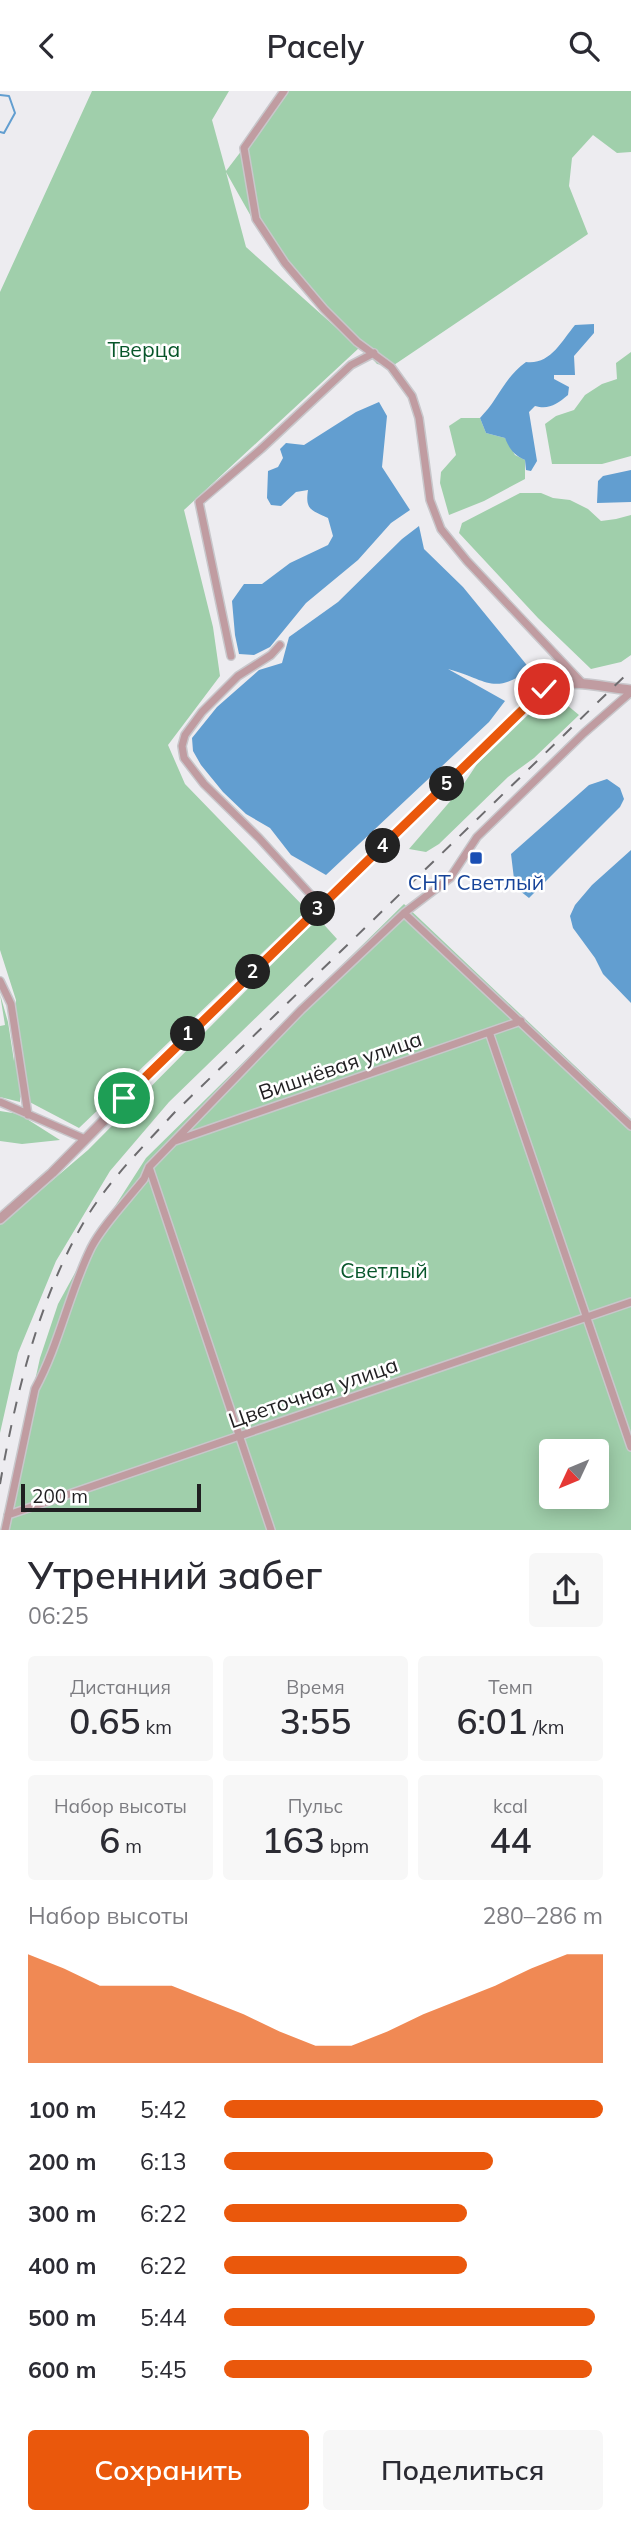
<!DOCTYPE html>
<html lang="ru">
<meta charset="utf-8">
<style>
:root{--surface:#fff;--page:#f7f7f7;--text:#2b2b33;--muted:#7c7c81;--accent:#ea580c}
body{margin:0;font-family:Mulish,sans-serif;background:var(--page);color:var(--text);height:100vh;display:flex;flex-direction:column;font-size:26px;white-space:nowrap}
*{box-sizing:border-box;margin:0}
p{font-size:23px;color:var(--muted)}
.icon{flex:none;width:38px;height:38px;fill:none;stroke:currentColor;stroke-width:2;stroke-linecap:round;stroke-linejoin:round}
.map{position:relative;height:1439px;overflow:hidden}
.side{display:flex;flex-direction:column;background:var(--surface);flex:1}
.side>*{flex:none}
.needle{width:46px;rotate:226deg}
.fabs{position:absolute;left:539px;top:1348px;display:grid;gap:14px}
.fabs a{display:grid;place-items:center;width:70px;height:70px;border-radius:7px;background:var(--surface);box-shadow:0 4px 18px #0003;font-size:35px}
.scale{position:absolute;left:21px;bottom:18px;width:180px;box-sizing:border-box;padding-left:7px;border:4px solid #201f21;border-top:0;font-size:19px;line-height:24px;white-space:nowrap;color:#201f21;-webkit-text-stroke:5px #fff;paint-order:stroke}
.pin{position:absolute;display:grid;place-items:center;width:60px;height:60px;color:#fff;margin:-30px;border:4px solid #fff;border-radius:50%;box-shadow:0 2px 7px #0007}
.km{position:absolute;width:35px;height:35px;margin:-18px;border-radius:50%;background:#222;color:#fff;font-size:19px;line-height:35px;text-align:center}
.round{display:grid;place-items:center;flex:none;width:74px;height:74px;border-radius:7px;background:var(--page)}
.summary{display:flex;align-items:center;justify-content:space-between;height:119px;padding:0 28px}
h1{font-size:38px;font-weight:600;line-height:52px}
.metrics{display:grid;grid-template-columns:repeat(3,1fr);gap:10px;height:119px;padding:7px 28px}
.metrics div{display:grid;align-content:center;border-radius:7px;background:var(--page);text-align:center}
.metrics b{font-size:35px;font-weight:600}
.metrics small{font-size:19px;font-weight:400}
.metrics p{font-size:19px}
.chart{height:196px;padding:14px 28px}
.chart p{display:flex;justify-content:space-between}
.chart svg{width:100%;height:126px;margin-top:7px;fill:var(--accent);opacity:.7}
.cta{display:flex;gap:14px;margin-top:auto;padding:14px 28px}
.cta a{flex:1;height:80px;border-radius:7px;background:var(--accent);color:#fff;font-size:28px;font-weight:600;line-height:80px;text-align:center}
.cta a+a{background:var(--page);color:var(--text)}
ul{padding:0 28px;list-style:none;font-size:23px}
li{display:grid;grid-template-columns:112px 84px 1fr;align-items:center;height:52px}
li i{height:18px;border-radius:9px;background:var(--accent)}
header{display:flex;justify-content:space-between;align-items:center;height:91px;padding:0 28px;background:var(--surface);font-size:32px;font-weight:600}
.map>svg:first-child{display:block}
.green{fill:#a0cfab;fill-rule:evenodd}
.water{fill:#629ed0}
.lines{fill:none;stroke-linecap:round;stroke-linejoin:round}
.stream{stroke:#629ed0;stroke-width:2}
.minor-casing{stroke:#c8c7cb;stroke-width:10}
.tertiary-casing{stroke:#c8c7cb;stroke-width:12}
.minor{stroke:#c09ca1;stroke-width:7}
.tertiary{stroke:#c09ca1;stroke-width:9}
.rail{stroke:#6d6c6f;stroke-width:2;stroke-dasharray:12 12;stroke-linecap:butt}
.route-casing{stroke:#fff;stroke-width:14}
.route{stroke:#ea580c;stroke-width:9}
.transit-dot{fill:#1a4fb4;stroke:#fff;stroke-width:2.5}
.labels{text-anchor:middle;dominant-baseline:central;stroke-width:5;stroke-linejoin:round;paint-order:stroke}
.park-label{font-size:21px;fill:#07562a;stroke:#fff}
.transit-label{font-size:21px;fill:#164399;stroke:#fff}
.street-label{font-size:21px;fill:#201f21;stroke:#fff}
</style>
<header><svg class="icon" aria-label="back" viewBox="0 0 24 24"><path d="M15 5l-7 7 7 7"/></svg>Pacely<svg class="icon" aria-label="search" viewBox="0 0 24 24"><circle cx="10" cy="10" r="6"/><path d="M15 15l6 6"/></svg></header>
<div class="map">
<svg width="631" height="1439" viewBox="0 0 631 1439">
<rect width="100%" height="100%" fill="#edecf0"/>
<path class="green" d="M92,0H229L212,29L226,80L287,0H631V61L617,62L593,44L572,67L569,95L588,143L391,276L377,273L262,145L226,81L246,156L359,257L184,419L213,536L220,585L168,654L185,693L307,819L79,1037L20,1006V1011L0,1006V935L5,934L0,903L8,931L14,970L16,909L0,859V201Z
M631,261V365L602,373H552L545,333L556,325L574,319L585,304L602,293L617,288L616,272Z
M461,327H480L486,342L505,347L515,364L525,369V388L484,410L449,424L440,392L441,381L456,364L449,335Z
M520,402H541L553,407L570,409L588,418L601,430L616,428L631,424V564L621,571L591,578L538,527L459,442L462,432Z
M552,611L567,614L579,624L534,667L508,686L439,753L426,761L409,758L459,700L477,673L532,620Z
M404,813L631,1028V1439H2L40,1267L58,1213L92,1151L146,1067ZM551,1360H597V1405H551Z
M318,827L337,848L169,1011L110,1080L56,1170L18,1262L0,1342V1134L88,1059Z
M0,1020L19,1023L60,1049L22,1053L0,1050Z"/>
<path class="water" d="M594,233V242L574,265L575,284H554V288L569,296L568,304C557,313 549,319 535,315L529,321L537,370L531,380L526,379L525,369C514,364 510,359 505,347L486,342L480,327C485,321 491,315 495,308C505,293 511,282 526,271C550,274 561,251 575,234Z
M379,311L387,325L382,376L410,419L391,432L358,469L306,512L270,556L254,564L239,563L235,544L232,510L244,493H262L290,472L328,454L333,445L328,427C311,419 305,419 308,399L296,401L281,415L271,414L267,407L268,380L278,376L283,367L280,358L286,352L304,354L356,321Z
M631,379V411L597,412L598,390L603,385Z
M419,435L424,458L463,496L530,578C493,605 488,589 448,578L505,610L489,631L326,784L291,764L270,737L246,723L223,701L201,674L193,660L192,647L217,616L259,579L282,572L289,546L338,511L402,448Z
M607,688L620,697L624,708L620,716L529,807L515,796L511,763L589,694Z
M631,759V912L603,883L595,867L573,837L570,825L575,814L592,794Z"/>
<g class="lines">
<path class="stream" d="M0,4L9,5L15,22L4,42L0,41"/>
<defs>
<path id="minor" d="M284,0L244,57L256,128L285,172L324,218L357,251L391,276L412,305L419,327L430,409L441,438L467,470L583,593
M280,554L271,564L238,585L202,621L185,644L182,655L184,667L204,693L259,747L321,815
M231,565L199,411L261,358L351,274L374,262
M404,822L631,1035
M0,890L11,913L28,1024
M489,941L631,1356
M0,1011L85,1048
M175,1050L521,930
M8,1424L631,1211
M5,1439L35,1298C59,1254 69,1202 91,1157C102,1135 128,1108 144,1088L149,1076
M271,1439L149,1076L301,919L404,822L450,787L477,746L584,642L631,601"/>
<path id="tertiary" d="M0,1128L52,1082L214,918L543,599C563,585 606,597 631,599"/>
</defs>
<use href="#minor" class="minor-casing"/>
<use href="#tertiary" class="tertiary-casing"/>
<use href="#minor" class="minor"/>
<use href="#tertiary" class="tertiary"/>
<path class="rail" d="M0,1393C16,1303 38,1209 85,1129C109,1089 143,1056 174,1022L631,579"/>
</g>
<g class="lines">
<defs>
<path id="route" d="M124,1007L544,598"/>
</defs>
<use href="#route" class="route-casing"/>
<use href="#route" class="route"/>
</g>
<rect class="transit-dot" x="469" y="760" width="14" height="14" rx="3.5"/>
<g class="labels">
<g class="park-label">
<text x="144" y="258">Тверца</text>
<text x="384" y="1179">Светлый</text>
</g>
<g class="transit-label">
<text x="476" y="791">СНТ Светлый</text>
</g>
<g class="street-label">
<text transform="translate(340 974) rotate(-19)">Вишнёвая улица</text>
<text transform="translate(313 1301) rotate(-19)">Цветочная улица</text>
</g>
</g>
</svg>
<div class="fabs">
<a><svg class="needle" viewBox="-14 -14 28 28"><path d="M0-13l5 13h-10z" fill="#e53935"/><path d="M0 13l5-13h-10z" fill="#7c7c81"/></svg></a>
</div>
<div class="scale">200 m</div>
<div class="pin" style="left:124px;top:1007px;background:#1e9e55"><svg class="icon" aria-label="arrive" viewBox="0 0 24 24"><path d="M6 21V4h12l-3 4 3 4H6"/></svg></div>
<div class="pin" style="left:544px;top:598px;background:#d93025"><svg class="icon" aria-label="check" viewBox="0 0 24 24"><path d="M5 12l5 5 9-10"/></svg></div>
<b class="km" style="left:188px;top:943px">1</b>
<b class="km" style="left:253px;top:881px">2</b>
<b class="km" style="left:318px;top:818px">3</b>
<b class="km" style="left:383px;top:755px">4</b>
<b class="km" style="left:447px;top:693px">5</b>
</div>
<section class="side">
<div class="summary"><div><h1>Утренний забег</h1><p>06:25</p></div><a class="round"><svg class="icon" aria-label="share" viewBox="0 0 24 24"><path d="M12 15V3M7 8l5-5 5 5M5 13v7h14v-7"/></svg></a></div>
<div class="metrics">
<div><p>Дистанция</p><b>0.65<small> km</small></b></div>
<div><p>Время</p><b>3:55</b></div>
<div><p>Темп</p><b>6:01<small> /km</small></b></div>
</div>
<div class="metrics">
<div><p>Набор высоты</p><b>6<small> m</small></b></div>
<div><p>Пульс</p><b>163<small> bpm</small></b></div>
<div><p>kcal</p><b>44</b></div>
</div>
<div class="chart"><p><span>Набор высоты</span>280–286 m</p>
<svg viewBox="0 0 160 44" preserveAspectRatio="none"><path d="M0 44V6L10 11L20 17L30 17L40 17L50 22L60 27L70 33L80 38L90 38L100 33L110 27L120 22L130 17L140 11L150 6L160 6V44z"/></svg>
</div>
<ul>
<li><b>100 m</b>5:42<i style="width:100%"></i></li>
<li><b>200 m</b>6:13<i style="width:71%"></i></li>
<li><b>300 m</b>6:22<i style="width:64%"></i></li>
<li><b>400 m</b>6:22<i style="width:64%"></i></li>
<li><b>500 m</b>5:44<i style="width:98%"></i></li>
<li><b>600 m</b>5:45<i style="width:97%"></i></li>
</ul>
<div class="cta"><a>Сохранить</a><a>Поделиться</a></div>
</section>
